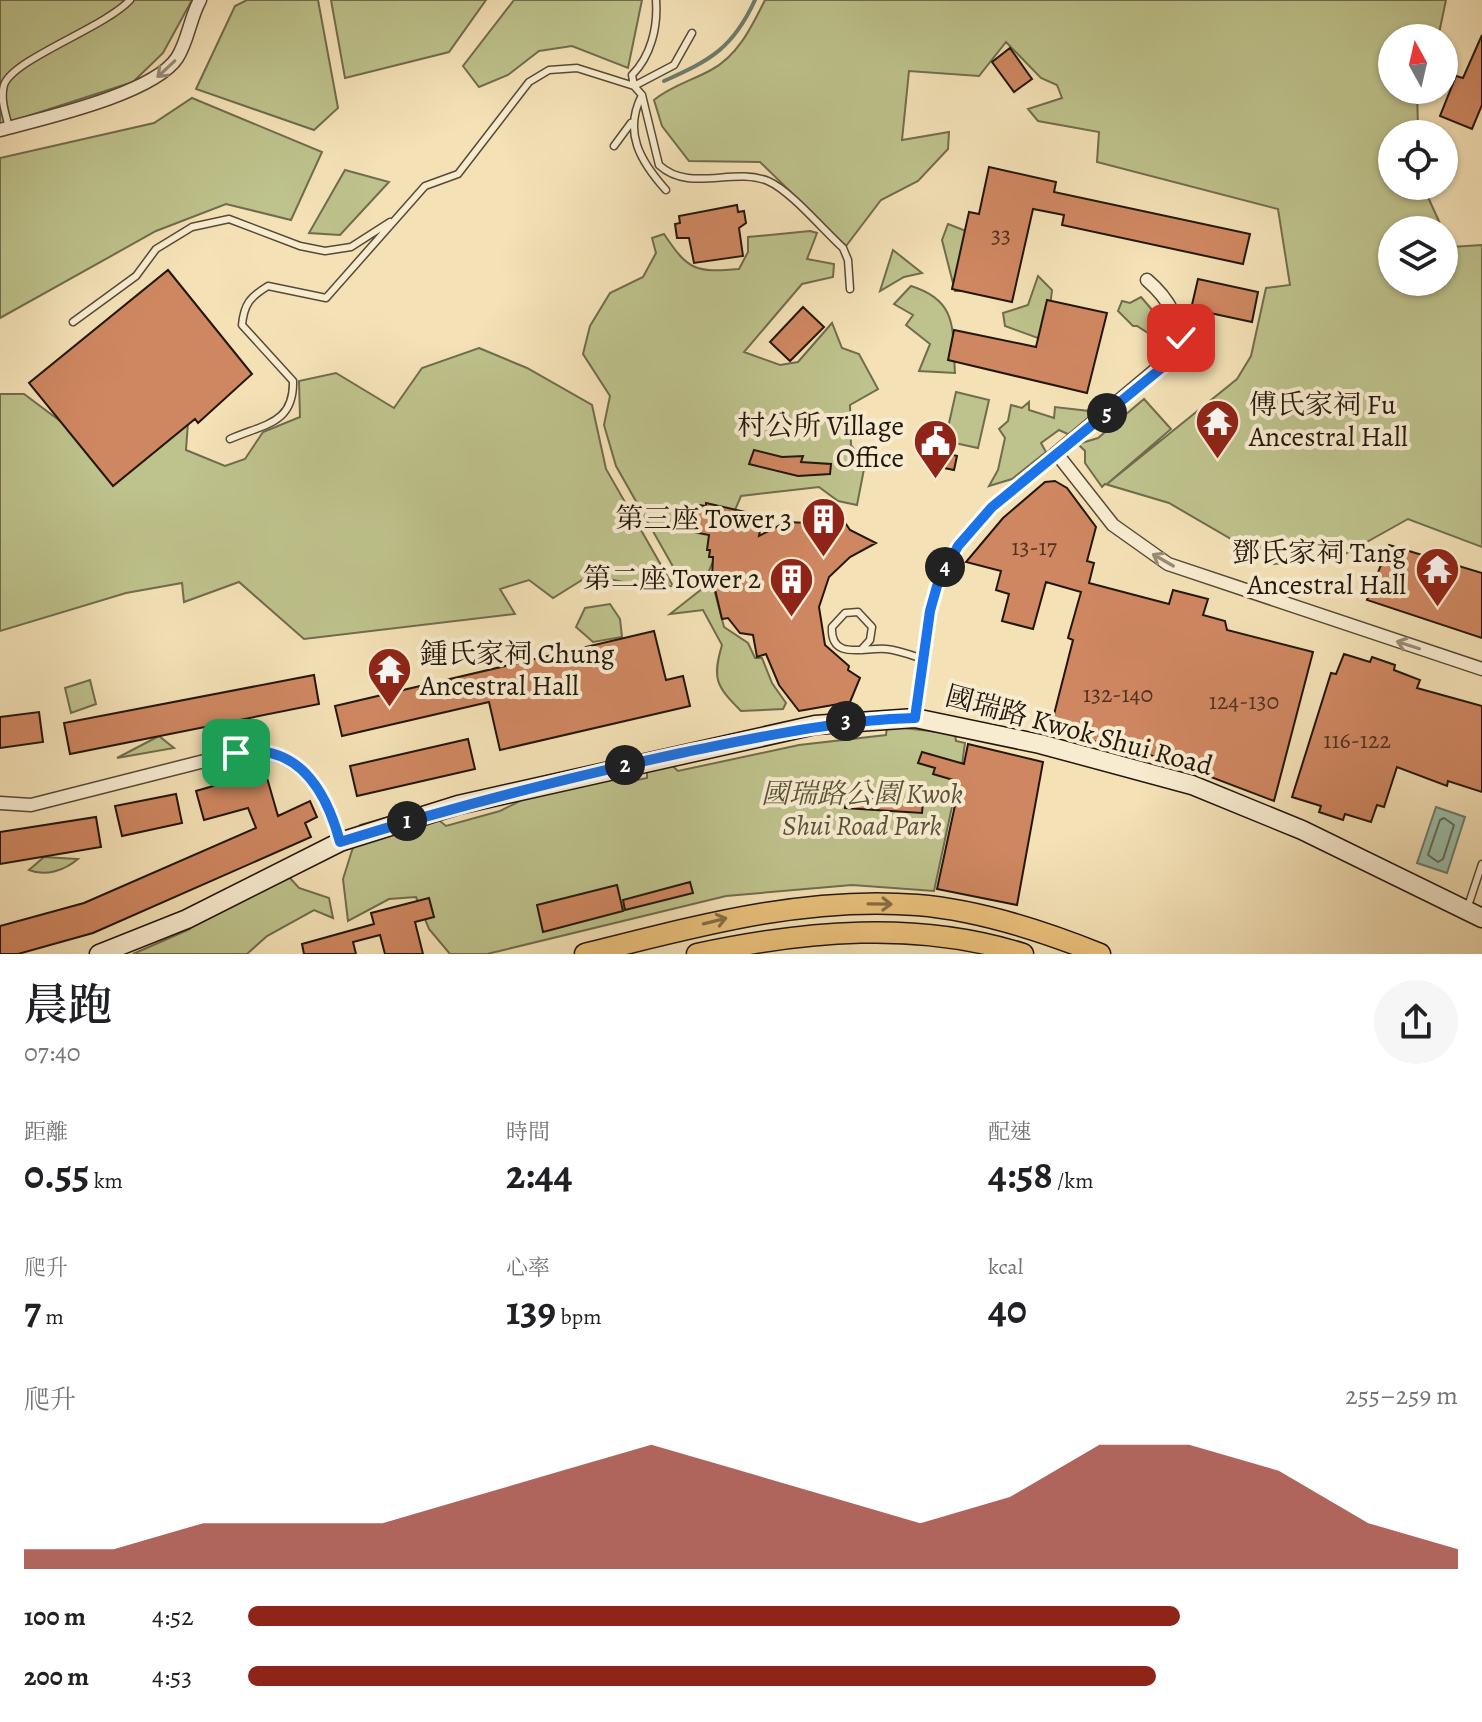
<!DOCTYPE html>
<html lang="zh-TW">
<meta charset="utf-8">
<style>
:root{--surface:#fff;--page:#f6f6f6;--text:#202124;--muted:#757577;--accent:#8f2418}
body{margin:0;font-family:Alegreya,"Noto Serif TC",serif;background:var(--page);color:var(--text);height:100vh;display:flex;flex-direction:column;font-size:30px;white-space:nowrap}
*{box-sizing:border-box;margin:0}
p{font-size:26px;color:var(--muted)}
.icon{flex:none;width:44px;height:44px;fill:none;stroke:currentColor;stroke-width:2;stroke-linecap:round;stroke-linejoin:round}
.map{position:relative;height:954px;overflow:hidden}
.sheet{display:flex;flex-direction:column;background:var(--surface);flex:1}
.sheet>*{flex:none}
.needle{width:52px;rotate:352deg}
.controls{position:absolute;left:1378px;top:24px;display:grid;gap:16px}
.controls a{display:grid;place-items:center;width:80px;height:80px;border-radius:50%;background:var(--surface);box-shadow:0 2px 6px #0004;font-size:40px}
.pin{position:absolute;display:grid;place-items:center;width:68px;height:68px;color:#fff;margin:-34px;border-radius:16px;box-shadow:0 4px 12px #0006}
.km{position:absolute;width:40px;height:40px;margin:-20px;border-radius:50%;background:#222;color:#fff;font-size:22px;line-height:40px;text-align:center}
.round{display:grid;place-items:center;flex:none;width:84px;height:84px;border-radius:42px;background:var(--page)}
.headline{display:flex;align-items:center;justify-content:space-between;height:136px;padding:0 24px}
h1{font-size:44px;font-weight:600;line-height:60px}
.metrics{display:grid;grid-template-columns:repeat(3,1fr);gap:12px;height:136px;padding:8px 24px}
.metrics div{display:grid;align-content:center}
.metrics b{font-size:40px;font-weight:600}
.metrics small{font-size:22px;font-weight:400}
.metrics p{font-size:22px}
.chart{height:224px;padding:16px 24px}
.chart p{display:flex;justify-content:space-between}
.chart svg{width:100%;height:144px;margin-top:8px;fill:var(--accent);opacity:.7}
ul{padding:0 24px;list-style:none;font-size:26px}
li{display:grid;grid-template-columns:128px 96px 1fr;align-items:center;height:60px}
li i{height:20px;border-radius:10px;background:var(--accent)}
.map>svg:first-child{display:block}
.green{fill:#bec28c;stroke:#706c4c;stroke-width:2}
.water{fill:#9cbeaa;stroke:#6c7b6b;stroke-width:2}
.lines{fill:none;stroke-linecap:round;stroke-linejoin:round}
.shore{stroke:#606a5b;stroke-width:2}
.stream{stroke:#6c7b6b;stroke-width:4}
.building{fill:#cf8761;stroke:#23170c;stroke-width:2}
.lane-casing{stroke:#574a36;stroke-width:9}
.street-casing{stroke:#574a36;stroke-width:15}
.secondary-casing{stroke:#23170c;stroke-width:21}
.primary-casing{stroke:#23170c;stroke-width:23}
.lane{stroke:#f8ecd0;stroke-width:6}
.street{stroke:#f8ecd0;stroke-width:12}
.secondary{stroke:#f8ecd0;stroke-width:18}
.primary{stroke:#eac07b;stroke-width:20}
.oneway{stroke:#988c78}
.oneway2{stroke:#866c44}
.route-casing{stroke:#fff;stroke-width:16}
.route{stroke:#1a73e8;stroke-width:10}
.labels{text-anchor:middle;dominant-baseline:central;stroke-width:8;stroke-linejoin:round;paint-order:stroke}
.number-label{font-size:24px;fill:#4e3321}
.poi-label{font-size:28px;fill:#23170c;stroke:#f8ecd0;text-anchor:end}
.street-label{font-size:28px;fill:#23170c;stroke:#f8ecd0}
.park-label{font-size:28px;font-style:italic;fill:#595339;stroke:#f8ecd0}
</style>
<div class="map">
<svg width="1482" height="954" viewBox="0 0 1482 954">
<rect width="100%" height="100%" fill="#f4e1b6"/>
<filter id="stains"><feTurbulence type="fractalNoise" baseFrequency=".0025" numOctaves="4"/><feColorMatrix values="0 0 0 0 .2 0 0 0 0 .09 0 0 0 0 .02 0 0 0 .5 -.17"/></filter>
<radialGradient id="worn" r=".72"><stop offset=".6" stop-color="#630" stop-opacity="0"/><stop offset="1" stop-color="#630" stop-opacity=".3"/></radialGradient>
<path class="green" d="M0,0H192L163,53L133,82L0,125Z
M247,0H318L338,108L314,130L196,89L235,6Z
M331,0H486L449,52L345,78Z
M514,0H642L628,68L572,46L539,51L508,75L479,87L463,66Z
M765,0H1446L1438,38H1392V90H1417L1418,128L1421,134H1392V186H1439L1427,195L1443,230H1392V282H1444V231L1451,247L1482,245V547L1408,519L1338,558L1274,564L1169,503L1105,484L1102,487L1085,463V451L1078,444L1098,438L1144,399L1171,429L1107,484L1237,379L1251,356L1266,288L1290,285L1278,209L1097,162L1099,132L1038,121L1028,109L1062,98L1057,85L1041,78L1006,42L979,76L909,71L902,140L949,132L948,149L918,181L881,200L846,246L760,162L689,161L662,126L654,100C671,86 691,81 711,70C738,56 752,26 765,0Z
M192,98L322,152L291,220L226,204L156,231L0,318V158L154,123Z
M345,170L389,182L340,235L309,233Z
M948,224L966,231L977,291H955L942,240Z
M810,231L817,233L807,259L834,264L833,277L802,284L744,352L780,365L798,362L832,323L842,348L859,354L878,389L850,405L851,445L865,464L857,505L838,501L819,487L741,496L703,585L684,586L616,466L604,425L610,396L583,354L590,326L610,293L643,277L656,253L652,238L664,234C688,270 695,273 739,269L748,252V237Z
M893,250L922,273L904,277L880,291Z
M1038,276L1052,290L1046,341L1005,326L1003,313L1028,305Z
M911,286C959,301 952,330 955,373L919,371L930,344L906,325L913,315L894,304Z
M1141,297C1152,310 1168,325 1162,342L1137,326H1133L1118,311L1122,301L1130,303Z
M479,348L527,368L592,405L606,469L673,586L652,588L590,575L553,598L529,580L500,589L515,614L304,639L239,582L184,602L182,583L126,593L0,631V394H24L119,465L189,409L186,450L225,466L245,459L263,432L300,417L299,381L336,373L394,408L422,368Z
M956,392L989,400L978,448L945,441Z
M1029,402V410L1054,418L1055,407L1089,411L1090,421L1070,435L1059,430L1041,443L1046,452L1012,479L989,486L998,470L1005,438L999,429L1008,421L1011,405L1022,408Z
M712,581L724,627L748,643L755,658H762L772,683L786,703L783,709L741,711C716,686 712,679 722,645L703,610L670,614Z
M610,604L620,619L622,637L593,642L576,627L585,608Z
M90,680L96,704L71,713L65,688Z
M887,726L955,734L956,741L965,743L957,802H953L934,891L852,885L726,896L487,954H450L429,929L416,897L389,899L348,921L343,879L360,825L423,807L446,826L500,811L534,794L612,777L623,783L647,778V766L666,760L678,771L799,745L886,735Z
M159,736L174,748L117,758Z
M44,857L78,859C65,870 46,877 29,870Z
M289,877L299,888L329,898L333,918L314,910L267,936L247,954H133L190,929L192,923Z"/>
<path class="water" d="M1436,807L1465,817L1447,873L1417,863Z"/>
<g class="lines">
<path class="shore" d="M1444,818L1454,825L1443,859L1438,862L1428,855L1440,820Z"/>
<path class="stream" d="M664,81C711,60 733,48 755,0"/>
</g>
<path class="building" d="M1482,35V105L1472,129L1440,116L1456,76L1463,78Z
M1010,48L1032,79L1014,92L992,62Z
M989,167L1056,182L1054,192L1250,234L1243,264L1062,225L1064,215L1033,209L1012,302L952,289L969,212L979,214Z
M737,205L738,212L744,211L746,223L739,228L743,256L694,263L689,238H677L675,224L680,223L679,216Z
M168,270L252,374L198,423L195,419L113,486L29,383Z
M1198,279L1258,292L1252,322L1191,309Z
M1047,300L1107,313L1087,393L948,360L954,330L1036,347Z
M803,307L824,327L790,361L770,342Z
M754,450L782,457L803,456L801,462L831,464L830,474L798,476L749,464Z
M937,451L957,456L954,470L934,466Z
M1055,481L1067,488L1096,527L1087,561L1094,563L1089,583L1169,604L1173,590L1208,599L1203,615L1225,621L1227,630L1313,652L1274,801L1161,758L1050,730L1073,640L1068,638L1081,592L1046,582L1033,629L1002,621L1009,594L996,590L1001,571L966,562L1003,518L1045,482Z
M706,503L763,516L759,536L786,522L833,524L839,528L846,524L850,530L876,543L850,557L829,577L819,607L825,645L849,666L848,670L860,678L850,702L799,711L779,685L766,654L757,657L753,635L740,633L728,618L722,619L712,577L713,557H709L710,550H707L709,535L693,532L699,505L706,506Z
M1389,545L1482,573V638L1367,600Z
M654,631L666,680L683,676L690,706L500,750L489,702L342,736L335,706Z
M1344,654L1370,662L1372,657L1395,665L1394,670L1420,680L1417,688L1482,706V792L1448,781L1447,786L1397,767L1384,807L1377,805L1371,822L1345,814L1343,820L1319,812L1321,806L1292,797L1331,673L1336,674Z
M314,675L319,704L70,754L64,723Z
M39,712L43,742L0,748V717Z
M468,739L475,769L357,796L350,766Z
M968,744L1043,762L1017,905L937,889L960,782L933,774L935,768L918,763L922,752L964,764Z
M265,771L278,816L310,801L317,817L305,823L311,837L93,933L18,954H0V926L84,903L256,828L248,808L204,820L196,791Z
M176,794L182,823L122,836L115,806Z
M846,797L923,802L922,813L845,808Z
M96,817L101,847L0,864V832Z
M690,882L693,893L625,910L623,900Z
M617,885L623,911L543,932L537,905Z
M429,898L434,917L415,922L423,954H385L380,935L353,942L356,954H304L302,944L374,924L371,913Z"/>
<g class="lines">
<defs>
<path id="lane" d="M692,33L674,65L634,86L642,95L659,165C689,193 733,167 768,181C791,191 824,231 843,248L848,260L850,289
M642,95C623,132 640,161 666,190
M9,128C6,114 0,100 4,85C13,59 104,28 130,0
M614,146L631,123
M73,322L136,276L156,249L192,227L229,219L300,246L325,251L351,247L390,222
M230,439C264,424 294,424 293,381L242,325C244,304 250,297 268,286L326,298L425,186L458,174L529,82L549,70L577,68L634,86L632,75C651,56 658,27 656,0
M861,650L870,640L872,627L858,612L845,613L832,627C830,661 864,647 886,649C898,650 911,655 923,659
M1468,906L1482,864"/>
<path id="street" d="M0,130C44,118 153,94 177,58C188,41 190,18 200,0
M1057,454L1113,525L1168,564L1482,669
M915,718L930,611L937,586L958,546L992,507L1178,351C1185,324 1167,297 1147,280
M0,803L31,805L236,753C297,742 326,790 340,842"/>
<path id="secondary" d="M99,954L187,919L340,842L458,805L815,725L915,718L1040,744L1192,785L1302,830L1482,918"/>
<path id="primary" d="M585,954C694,927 803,896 917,905C980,910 1043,931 1100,954
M697,954C804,931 917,920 1023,954"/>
</defs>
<use href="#lane" class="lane-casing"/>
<use href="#street" class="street-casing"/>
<use href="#secondary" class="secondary-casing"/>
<use href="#primary" class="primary-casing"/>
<use href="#lane" class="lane"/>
<use href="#street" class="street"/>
<use href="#secondary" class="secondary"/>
<use href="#primary" class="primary"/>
</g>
<defs><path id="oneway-shaft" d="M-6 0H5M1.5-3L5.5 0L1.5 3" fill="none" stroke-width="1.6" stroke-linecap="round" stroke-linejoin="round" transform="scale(2)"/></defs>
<g class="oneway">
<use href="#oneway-shaft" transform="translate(166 69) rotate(137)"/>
<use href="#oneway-shaft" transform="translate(1163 560) rotate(-150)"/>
<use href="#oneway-shaft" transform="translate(1408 645) rotate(-162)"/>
</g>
<g class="oneway2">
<use href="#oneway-shaft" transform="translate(880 904) rotate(1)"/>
<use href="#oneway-shaft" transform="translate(715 921) rotate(-14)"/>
</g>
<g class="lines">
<defs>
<path id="route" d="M236,753C297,741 326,790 340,842C453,807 566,778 681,753C760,737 835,720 915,718L930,611L937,586L958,546L992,507L1170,361L1178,351L1181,338"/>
</defs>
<use href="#route" class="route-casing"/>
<use href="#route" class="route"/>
</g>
<defs>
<symbol id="temple-pin" viewBox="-11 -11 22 30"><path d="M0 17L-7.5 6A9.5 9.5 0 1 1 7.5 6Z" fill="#8f2418" stroke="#f8ecd0"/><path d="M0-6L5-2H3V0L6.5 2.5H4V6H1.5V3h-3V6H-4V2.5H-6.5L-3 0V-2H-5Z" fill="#fff"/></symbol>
<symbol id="civic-pin" viewBox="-11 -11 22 30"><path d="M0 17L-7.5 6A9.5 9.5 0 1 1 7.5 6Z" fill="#8f2418" stroke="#f8ecd0"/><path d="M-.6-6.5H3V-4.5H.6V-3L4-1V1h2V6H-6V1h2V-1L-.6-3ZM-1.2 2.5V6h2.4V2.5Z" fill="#fff"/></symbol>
<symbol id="building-pin" viewBox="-11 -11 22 30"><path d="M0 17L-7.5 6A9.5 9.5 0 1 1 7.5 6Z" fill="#8f2418" stroke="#f8ecd0"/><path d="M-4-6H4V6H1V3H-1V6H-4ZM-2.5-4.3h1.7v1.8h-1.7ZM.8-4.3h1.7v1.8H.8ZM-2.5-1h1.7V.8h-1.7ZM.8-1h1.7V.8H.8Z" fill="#fff"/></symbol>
</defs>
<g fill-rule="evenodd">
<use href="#temple-pin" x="1192" y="396" width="51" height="69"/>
<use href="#civic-pin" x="910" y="416" width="51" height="69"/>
<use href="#building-pin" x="798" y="494" width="51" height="69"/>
<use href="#temple-pin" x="1412" y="544" width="51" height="69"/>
<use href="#building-pin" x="766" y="554" width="51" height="69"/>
<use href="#temple-pin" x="364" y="644" width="51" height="69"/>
</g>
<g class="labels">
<g class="number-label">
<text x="1001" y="235">33</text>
<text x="1034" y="547">13-17</text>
<text x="1118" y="694">132-140</text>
<text x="1244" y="701">124-130</text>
<text x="1357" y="740">116-122</text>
</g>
<g class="poi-label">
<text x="1249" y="405" text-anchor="start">傅氏家祠 Fu<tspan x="1249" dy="32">Ancestral Hall</tspan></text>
<text x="904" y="426">村公所 Village<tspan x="904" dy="32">Office</tspan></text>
<text x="792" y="519">第三座 Tower 3</text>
<text x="1406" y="553">鄧氏家祠 Tang<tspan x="1406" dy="32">Ancestral Hall</tspan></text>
<text x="761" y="579">第二座 Tower 2</text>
<text x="420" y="654" text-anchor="start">鍾氏家祠 Chung<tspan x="420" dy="32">Ancestral Hall</tspan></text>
</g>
<g class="street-label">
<text transform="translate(1079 731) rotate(15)">國瑞路 Kwok Shui Road</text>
</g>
<g class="park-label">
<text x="862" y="794">國瑞路公園 Kwok<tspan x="862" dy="32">Shui Road Park</tspan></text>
</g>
</g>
<rect width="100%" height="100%" filter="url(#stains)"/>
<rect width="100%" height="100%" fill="url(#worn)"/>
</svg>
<div class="controls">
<a><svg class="needle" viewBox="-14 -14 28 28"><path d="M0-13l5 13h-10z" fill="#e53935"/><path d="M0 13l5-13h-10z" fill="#757577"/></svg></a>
<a><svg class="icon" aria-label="locate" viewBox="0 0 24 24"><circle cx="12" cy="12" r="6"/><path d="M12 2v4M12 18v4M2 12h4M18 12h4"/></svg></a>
<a><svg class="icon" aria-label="layers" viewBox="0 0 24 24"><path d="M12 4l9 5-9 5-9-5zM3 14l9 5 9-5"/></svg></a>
</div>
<div class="pin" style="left:236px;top:753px;background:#1e9e55"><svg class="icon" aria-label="arrive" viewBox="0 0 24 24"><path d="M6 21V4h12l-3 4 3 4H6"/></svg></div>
<div class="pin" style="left:1181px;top:338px;background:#d93025"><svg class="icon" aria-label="check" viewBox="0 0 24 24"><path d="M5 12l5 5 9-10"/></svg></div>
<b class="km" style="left:407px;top:821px">1</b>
<b class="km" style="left:625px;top:765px">2</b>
<b class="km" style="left:846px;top:721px">3</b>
<b class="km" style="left:945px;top:567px">4</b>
<b class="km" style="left:1107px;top:413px">5</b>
</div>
<section class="sheet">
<div class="headline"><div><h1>晨跑</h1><p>07:40</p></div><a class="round"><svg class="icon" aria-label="share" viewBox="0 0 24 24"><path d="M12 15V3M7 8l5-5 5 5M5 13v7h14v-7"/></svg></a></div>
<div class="metrics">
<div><p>距離</p><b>0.55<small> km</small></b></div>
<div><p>時間</p><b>2:44</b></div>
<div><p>配速</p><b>4:58<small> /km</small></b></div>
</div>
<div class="metrics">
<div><p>爬升</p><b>7<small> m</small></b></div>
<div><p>心率</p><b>139<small> bpm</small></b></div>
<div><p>kcal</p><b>40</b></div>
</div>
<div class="chart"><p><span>爬升</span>255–259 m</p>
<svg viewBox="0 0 160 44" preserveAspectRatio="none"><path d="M0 44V38L10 38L20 30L30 30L40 30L50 22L60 14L70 6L80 14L90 22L100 30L110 22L120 6L130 6L140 14L150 30L160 38V44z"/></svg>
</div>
<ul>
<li><b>100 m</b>4:52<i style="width:77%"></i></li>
<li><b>200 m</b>4:53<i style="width:75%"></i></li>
</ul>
</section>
